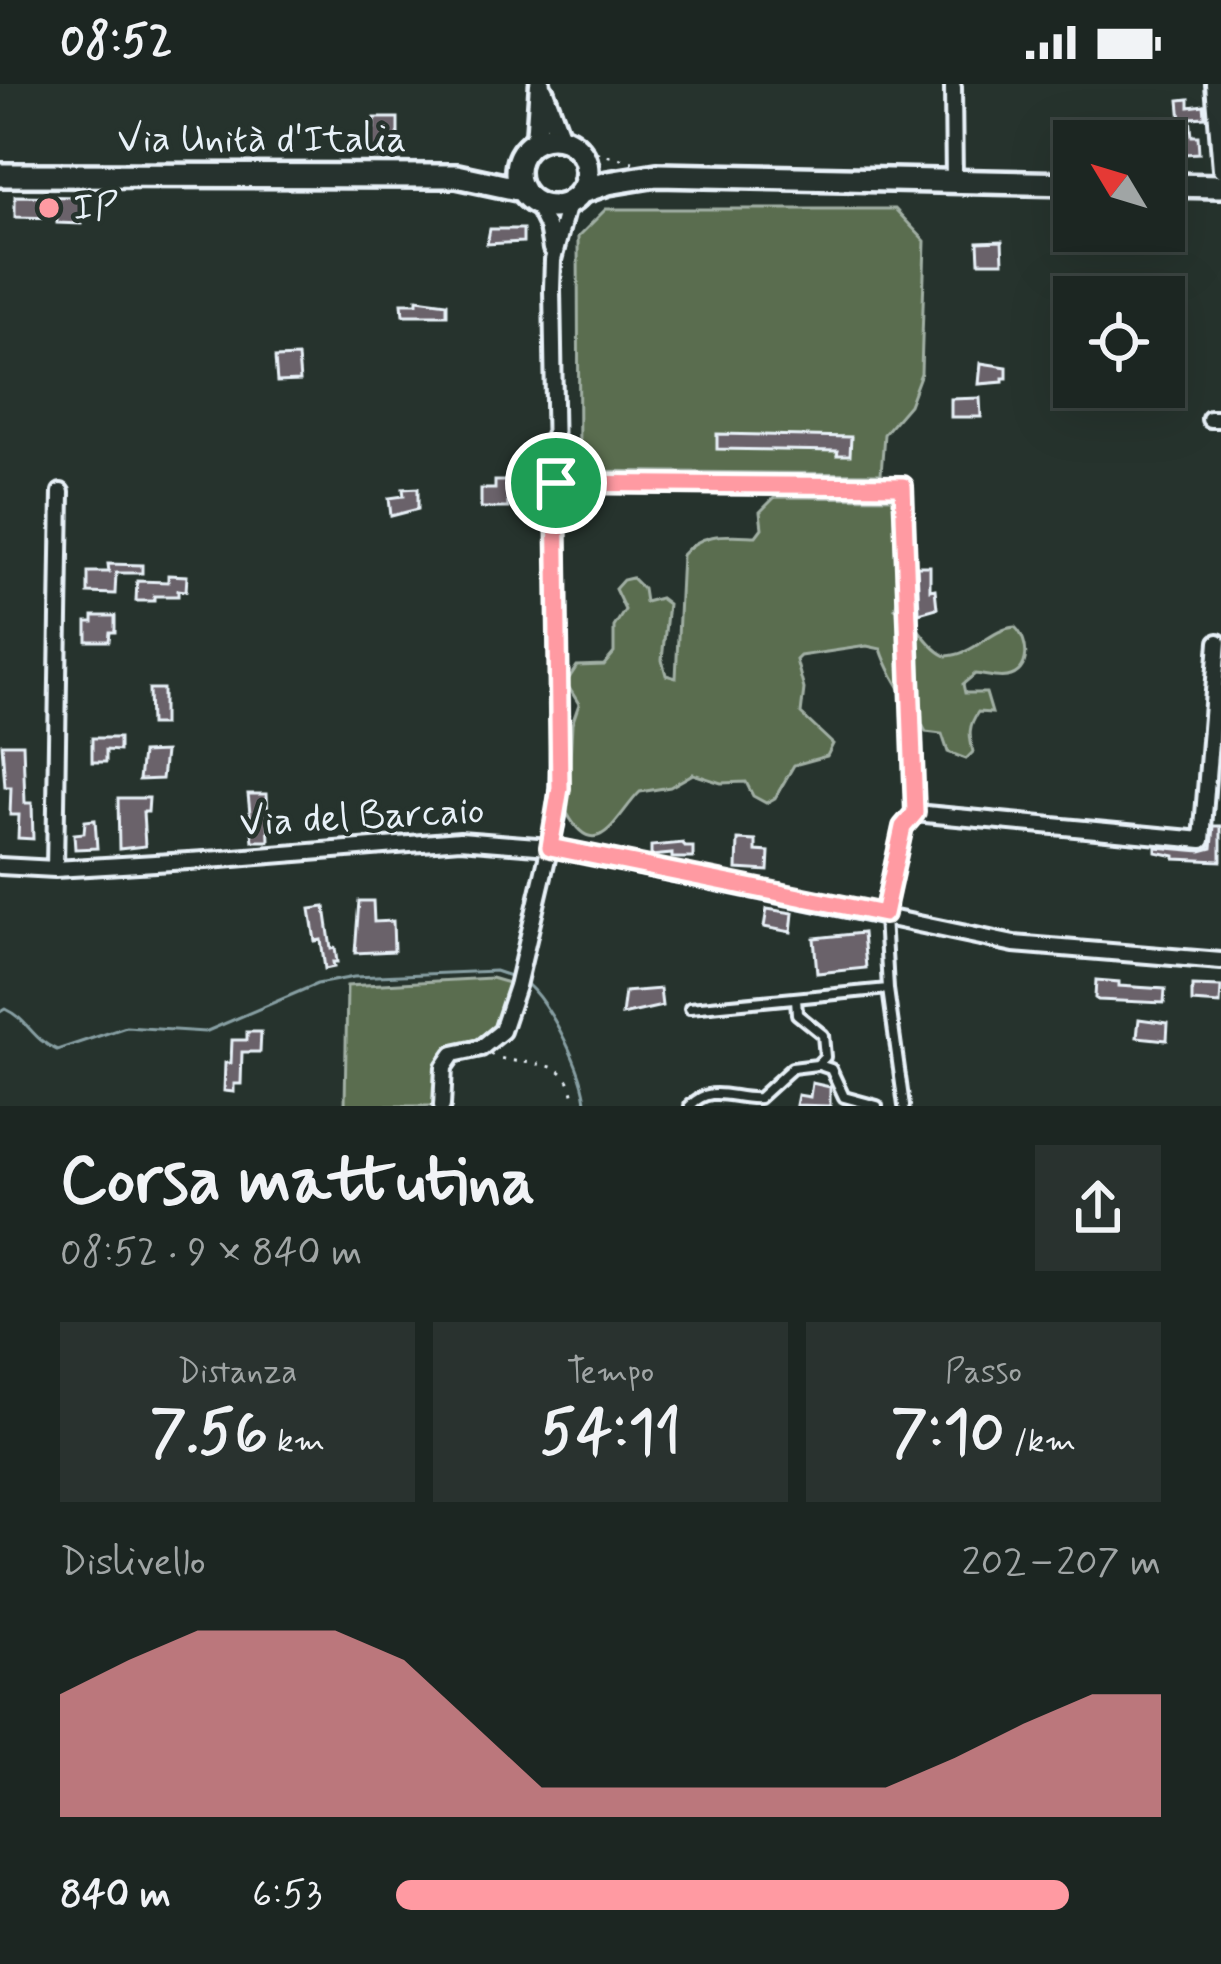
<!DOCTYPE html>
<html lang="it">
<meta charset="utf-8">
<style>
:root{--surface:#1c2622;--page:#29322f;--text:#f1f3f6;--muted:#a0a5a5;--line:#3a4340;--accent:#ff9aa2}
body{margin:0;font-family:Mynerve,sans-serif;background:var(--page);color:var(--text);height:100vh;display:flex;flex-direction:column;font-size:45px;white-space:nowrap}
*{box-sizing:border-box;margin:0}
p{font-size:39px;color:var(--muted)}
.icon{flex:none;width:66px;height:66px;fill:none;stroke:currentColor;stroke-width:2;stroke-linecap:round;stroke-linejoin:round}
.map{position:relative;height:1022px;overflow:hidden}
.drawer{display:flex;flex-direction:column;background:var(--surface);flex:1}
.drawer>*{flex:none}
.needle{width:78px;rotate:308deg}
.controls{position:absolute;left:1053px;top:36px;display:grid;gap:24px}
.controls a{display:grid;place-items:center;width:132px;height:132px;border-radius:0px;background:var(--surface);box-shadow:0 12px 48px #0002,0 0 0 3px var(--line);font-size:60px}
.pin{position:absolute;display:grid;place-items:center;width:102px;height:102px;color:#fff;margin:-51px;border:6px solid #fff;border-radius:50%;box-shadow:0 3px 12px #0007}
.round{display:grid;place-items:center;flex:none;width:126px;height:126px;border-radius:0px;background:var(--page)}
.overview{display:flex;align-items:center;justify-content:space-between;height:204px;padding:0 60px}
h1{font-size:66px;font-weight:700;line-height:90px}
.stats{display:grid;grid-template-columns:repeat(3,1fr);gap:18px;height:204px;padding:12px 60px}
.stats div{display:grid;align-content:center;border-radius:0px;background:var(--page);text-align:center}
.stats b{font-size:60px;font-weight:700}
.stats small{font-size:33px;font-weight:400}
.stats p{font-size:33px}
.chart{height:336px;padding:24px 60px}
.chart p{display:flex;justify-content:space-between}
.chart svg{width:100%;height:216px;margin-top:12px;fill:var(--accent);opacity:.7}
ul{padding:0 60px;list-style:none;font-size:39px}
li{display:grid;grid-template-columns:192px 144px 1fr;align-items:center;height:90px}
li i{height:30px;border-radius:15px;background:var(--accent)}
.status{display:flex;justify-content:space-between;align-items:center;height:84px;padding:0 60px;background:var(--surface);direction:ltr}
.status svg{height:33px;fill:currentColor}
.map>svg:first-child{display:block}
.green{fill:#5a6d50;stroke:#a1afa4;stroke-width:3}
.lines{fill:none;stroke-linecap:round;stroke-linejoin:round}
.stream{stroke:#879fa3;stroke-width:3}
.building{fill:#6a626a;stroke:#e8f1f8;stroke-width:3}
.service-casing{stroke:#e8f1f8;stroke-width:16}
.minor-casing{stroke:#e8f1f8;stroke-width:22}
.tertiary-casing{stroke:#e8f1f8;stroke-width:27}
.secondary-casing{stroke:#e8f1f8;stroke-width:30}
.path{stroke:#e8f1f8;stroke-width:3;stroke-dasharray:3 9;stroke-linecap:butt}
.service{stroke:#26332d;stroke-width:8}
.minor{stroke:#26332d;stroke-width:14}
.tertiary{stroke:#26332d;stroke-width:18}
.secondary{stroke:#26332d;stroke-width:21}
.route-casing{stroke:#fff;stroke-width:24}
.route{stroke:#ff9aa2;stroke-width:15}
.poi-dot{fill:#ff9aa2;stroke:#26332d;stroke-width:4.5}
.labels{text-anchor:middle;dominant-baseline:central;stroke-width:9;stroke-linejoin:round;paint-order:stroke}
.street-label{font-size:39px;fill:#e8f1f8;stroke:#26332d}
.poi-label{font-size:39px;fill:#e8f1f8;stroke:#26332d;text-anchor:start}
</style>
<div class="status"><b>08:52</b><svg viewBox="0 0 49 12"><path d="M0 12V9h3v3zM5 12V6h3v6zM10 12V3h3v9zM15 12V0h3v12zM26 1h20v11H26zM47 4h2v5h-2z"/></svg></div>
<div class="map">
<svg width="1221" height="1022" viewBox="0 0 1221 1022">
<rect width="100%" height="100%" fill="#26332d"/>
<filter id="ink" filterUnits="userSpaceOnUse"><feTurbulence type="fractalNoise" baseFrequency=".00833" numOctaves="2"/><feDisplacementMap in="SourceGraphic" scale="24" xChannelSelector="R" yChannelSelector="G"/><feConvolveMatrix kernelMatrix="1 2 1 2 8 2 1 2 1" color-interpolation-filters="sRGB"/></filter>
<g filter="url(#ink)">
<path class="green" d="M606,125H895L925,157L921,289L909,321L884,350L881,390L579,387L578,153Z
M775,413L896,414L900,424L902,505L895,524C914,532 924,561 946,572C975,571 990,545 1015,543C1030,557 1031,589 1007,593C997,595 985,591 975,590L963,600L965,609H986L992,629L978,628C968,642 969,651 973,668L966,675L948,668L942,650L926,648C912,620 891,596 881,565L867,562L800,572L796,576L804,605L801,630L833,660L827,672L794,681L775,714L766,719L753,712L746,698L721,699L693,690L670,703L640,708C618,729 597,784 567,729L572,640L579,620L566,599L577,582L604,581L614,569V543L625,526L615,505L623,496L632,494L643,505L645,518L660,514L668,520L662,576L666,591L676,594L682,471C702,447 728,451 756,452L762,444L760,428Z
M491,894L512,900C504,922 501,948 477,955C463,960 452,961 441,970L436,994L438,1022H345L347,902Z"/>
<g class="lines">
<path class="stream" d="M524,898C548,914 587,993 586,1022
M0,928L5,925C29,936 31,955 57,966L126,943L205,948L317,900L354,893L495,887L516,894"/>
</g>
<path class="building" d="M1189,15V23L1204,21L1205,33L1190,34L1192,52H1198L1199,69L1184,70L1179,16Z
M374,34H398V73H370V44H374Z
M15,112L81,113V140L57,139V134L15,133Z
M490,145H523V158L487,160Z
M1002,157L1003,178H979L978,158Z
M417,215L447,219V231H403L402,219H417Z
M298,273L300,297L277,298L275,274Z
M981,279L1007,283V294H1003V298L979,300Z
M980,314L981,333H951V315Z
M717,350L851,353L850,371H837L838,367L717,365Z
M495,397H507L508,424H481V405H495Z
M418,404V425L391,432L389,414L404,412L403,405Z
M108,480L142,481V489H116L115,510L88,509V488H109Z
M917,482H930V506L935,505L937,524L919,529Z
M168,491L187,492L186,507L178,506V512H154V517H136L137,497L168,498Z
M93,532H115V548H110L109,557H87V538H93Z
M149,605H163V641H150Z
M92,654H119V667L106,666V678H92Z
M2,660H23L25,719H32L33,755L18,754L19,731H10L11,703H5Z
M165,668L162,695L139,696L142,669Z
M248,710H267L269,757H253Z
M118,714H149L148,728H143L145,762L119,765Z
M95,736L97,764L75,765L74,750L84,749L85,737Z
M1214,742H1221V777L1175,775V772L1156,768V763L1201,767L1212,764Z
M738,756L756,757V767L769,768L768,787L737,785Z
M683,759L685,763H693V774H672V770L651,772V762Z
M359,817H373L374,838L393,837L394,867L355,869Z
M325,823L331,865L335,864L337,878H333L334,883L325,885L321,856L315,857L310,825Z
M767,825L793,829L791,848L764,843Z
M863,849L866,884L817,889L814,854Z
M1096,896L1119,898V902L1165,905L1164,919L1098,916L1095,914Z
M1192,902L1221,903L1220,920L1192,918Z
M660,905L662,922L622,931L625,908Z
M1139,935L1168,939L1167,956L1137,953Z
M247,948H261L260,968H242L241,1000H234V1008L224,1007L225,979H231L232,956H247Z
M812,999L830,1003V1022L796,1021L798,1011L810,1013Z"/>
<g class="lines">
<defs>
<path id="service" d="M884,832L888,905L904,1022
M690,924L888,905
M819,981L831,985L844,1013L877,1022
M690,1022C711,999 733,1016 759,1014L792,984L817,981L825,973L823,951L797,930L796,914"/>
<path id="minor" d="M1214,0L1221,85
M953,3L954,99
M535,118L547,143L551,165
M1210,335H1221
M556,399L903,402L915,729
M0,782L55,785L222,775L460,756L550,763L1014,860L1221,877
M55,785L61,408
M884,830L903,743L915,729L1202,756L1218,558
M442,1022L444,983L453,970L481,964L502,947L517,902L557,732L560,662L552,205L553,176L568,119"/>
<path id="tertiary" d="M543,7L560,53
M536,57L540,0"/>
<path id="secondary" d="M517 88a35 35 0 1 1 70 0a35 35 0 1 1-70 0Z
M0,91L457,92L522,106
M1164,101L1221,102
M581,108L608,99L657,91L1074,100"/>
</defs>
<use href="#service" class="service-casing"/>
<use href="#minor" class="minor-casing"/>
<use href="#tertiary" class="tertiary-casing"/>
<use href="#secondary" class="secondary-casing"/>
<path class="path" d="M577,55L590,67L633,78
M490,970C522,987 574,965 574,1022"/>
<use href="#service" class="service"/>
<use href="#minor" class="minor"/>
<use href="#tertiary" class="tertiary"/>
<use href="#secondary" class="secondary"/>
</g>
</g>
<g class="lines" filter="url(#ink)">
<defs>
<path id="route" d="M556,399L903,402L915,729L903,743L884,830L550,763L560,704Z"/>
</defs>
<use href="#route" class="route-casing"/>
<use href="#route" class="route"/>
</g>
<circle class="poi-dot" cx="49" cy="124" r="12"/>
<g class="labels">
<g class="street-label">
<text x="262" y="56">Via Unità d'Italia</text>
<text transform="translate(362 734) rotate(-3)">Via del Barcaio</text>
</g>
<g class="poi-label">
<text x="73" y="124">IP</text>
</g>
</g>
</svg>
<div class="controls">
<a><svg class="needle" viewBox="-14 -14 28 28"><path d="M0-13l5 13h-10z" fill="#e53935"/><path d="M0 13l5-13h-10z" fill="#a0a5a5"/></svg></a>
<a><svg class="icon" aria-label="locate" viewBox="0 0 24 24"><circle cx="12" cy="12" r="6"/><path d="M12 2v4M12 18v4M2 12h4M18 12h4"/></svg></a>
</div>
<div class="pin" style="left:556px;top:399px;background:#1e9e55"><svg class="icon" aria-label="arrive" viewBox="0 0 24 24"><path d="M6 21V4h12l-3 4 3 4H6"/></svg></div>
</div>
<section class="drawer">
<div class="overview"><div><h1>Corsa mattutina</h1><p>08:52 · 9 × 840 m</p></div><a class="round"><svg class="icon" aria-label="share" viewBox="0 0 24 24"><path d="M12 15V3M7 8l5-5 5 5M5 13v7h14v-7"/></svg></a></div>
<div class="stats">
<div><p>Distanza</p><b>7.56<small> km</small></b></div>
<div><p>Tempo</p><b>54:11</b></div>
<div><p>Passo</p><b>7:10<small> /km</small></b></div>
</div>
<div class="chart"><p><span>Dislivello</span>202–207 m</p>
<svg viewBox="0 0 160 44" preserveAspectRatio="none"><path d="M0 44V19L10 12L20 6L30 6L40 6L50 12L60 25L70 38L80 38L90 38L100 38L110 38L120 38L130 32L140 25L150 19L160 19V44z"/></svg>
</div>
<ul>
<li><b>840 m</b>6:53<i style="width:88%"></i></li>
</ul>
</section>
